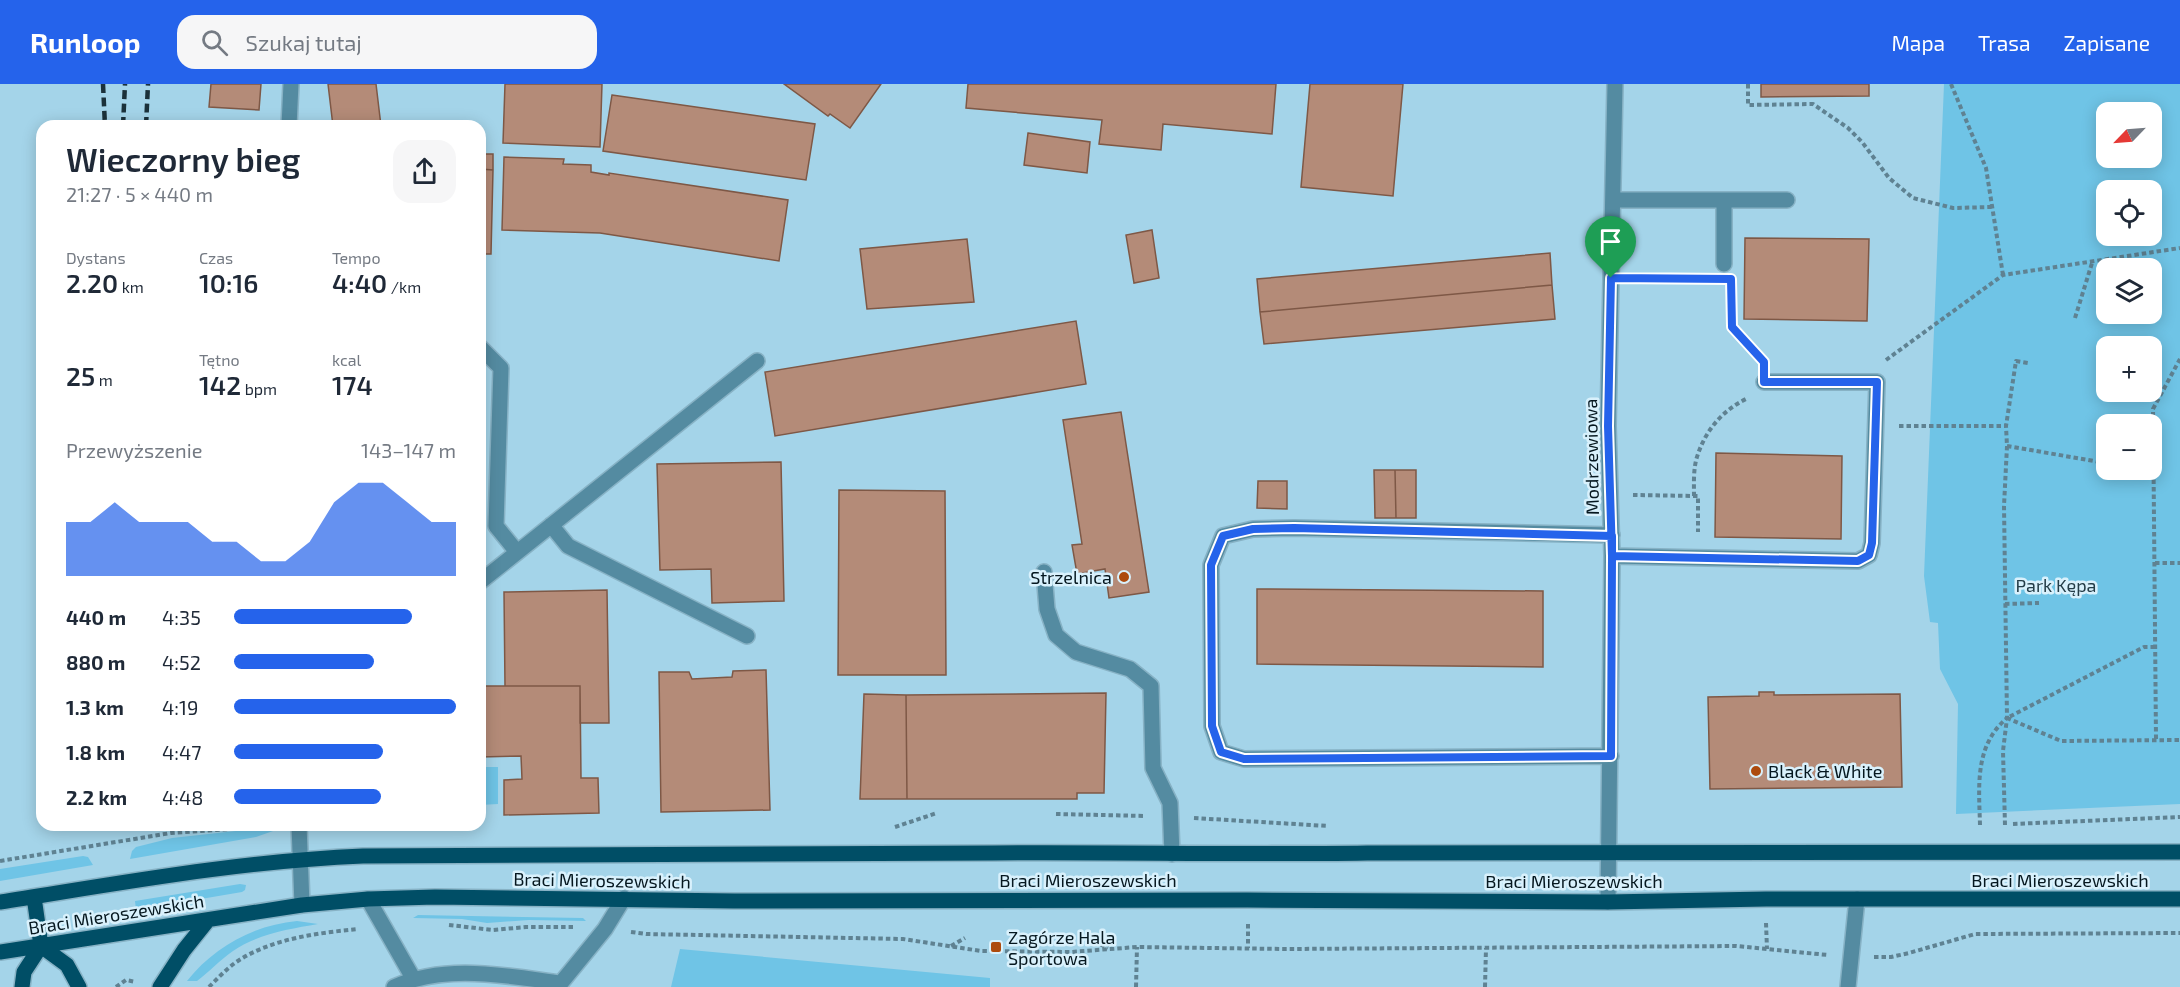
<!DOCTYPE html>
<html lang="pl">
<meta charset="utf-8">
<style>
:root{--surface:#fff;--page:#f6f6f7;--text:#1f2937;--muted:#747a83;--accent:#2563eb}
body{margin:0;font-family:"Exo 2",sans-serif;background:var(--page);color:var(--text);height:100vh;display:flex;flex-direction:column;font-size:22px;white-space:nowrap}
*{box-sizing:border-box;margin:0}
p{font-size:20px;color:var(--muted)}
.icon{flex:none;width:33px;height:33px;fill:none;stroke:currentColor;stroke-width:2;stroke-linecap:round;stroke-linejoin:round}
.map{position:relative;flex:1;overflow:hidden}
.side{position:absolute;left:36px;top:36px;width:450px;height:711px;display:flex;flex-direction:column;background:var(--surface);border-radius:18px;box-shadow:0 3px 15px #0003}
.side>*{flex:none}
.needle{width:39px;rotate:245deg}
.buttons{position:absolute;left:2096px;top:18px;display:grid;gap:12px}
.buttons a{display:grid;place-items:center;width:66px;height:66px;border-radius:12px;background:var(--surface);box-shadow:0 3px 15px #0003;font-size:30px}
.pin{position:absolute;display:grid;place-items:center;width:51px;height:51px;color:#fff;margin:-62px -26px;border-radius:50% 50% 50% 0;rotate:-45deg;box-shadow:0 0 6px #0007}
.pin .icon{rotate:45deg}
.round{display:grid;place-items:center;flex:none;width:63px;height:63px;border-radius:18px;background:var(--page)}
.summary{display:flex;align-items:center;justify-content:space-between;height:102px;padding:0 30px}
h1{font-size:33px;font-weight:600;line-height:45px}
.metrics{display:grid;grid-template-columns:repeat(3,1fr);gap:9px;height:102px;padding:6px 30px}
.metrics div{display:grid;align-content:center}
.metrics b{font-size:26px;font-weight:600}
.metrics small{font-size:16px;font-weight:400}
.metrics p{font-size:16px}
.chart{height:168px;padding:12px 30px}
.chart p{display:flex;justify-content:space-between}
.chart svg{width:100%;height:108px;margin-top:6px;fill:var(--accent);opacity:.7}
ul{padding:0 30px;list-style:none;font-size:20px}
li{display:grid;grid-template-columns:96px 72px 1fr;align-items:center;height:45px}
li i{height:15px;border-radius:8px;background:var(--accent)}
header{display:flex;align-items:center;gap:36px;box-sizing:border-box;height:84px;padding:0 30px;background:var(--accent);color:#fff}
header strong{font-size:28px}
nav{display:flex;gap:33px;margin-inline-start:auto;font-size:21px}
.search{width:420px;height:54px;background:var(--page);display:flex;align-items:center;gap:15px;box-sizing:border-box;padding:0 21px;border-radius:18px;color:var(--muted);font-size:22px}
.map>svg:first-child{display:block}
.green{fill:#6fc4e6;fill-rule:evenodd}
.building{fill:#b48b78;stroke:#7e5846;stroke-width:1.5}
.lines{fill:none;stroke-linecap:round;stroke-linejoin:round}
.minor-casing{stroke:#87b2c5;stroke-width:18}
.major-casing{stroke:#87b2c5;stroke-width:18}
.path{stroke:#5f8292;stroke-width:4;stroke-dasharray:4.5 3;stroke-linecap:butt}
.minor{stroke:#548ba1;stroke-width:15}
.major{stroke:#004e66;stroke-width:15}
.rail{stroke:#1b313a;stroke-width:4.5;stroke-dasharray:9 4.5;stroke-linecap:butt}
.route-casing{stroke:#fff;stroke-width:12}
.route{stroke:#2563eb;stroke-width:8}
.poi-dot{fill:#ad4b0e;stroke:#d9f1fc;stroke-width:2}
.labels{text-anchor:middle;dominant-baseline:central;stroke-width:5;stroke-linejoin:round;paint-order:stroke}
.street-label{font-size:18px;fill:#05171f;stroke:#d9f1fc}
.poi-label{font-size:18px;fill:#05171f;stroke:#d9f1fc;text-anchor:start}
.park-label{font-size:18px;fill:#243d48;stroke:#d9f1fc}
</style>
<header>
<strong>Runloop</strong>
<div class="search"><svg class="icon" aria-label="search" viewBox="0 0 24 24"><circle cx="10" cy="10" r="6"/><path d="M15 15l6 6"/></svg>Szukaj tutaj</div>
<nav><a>Mapa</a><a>Trasa</a><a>Zapisane</a></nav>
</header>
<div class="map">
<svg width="2180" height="903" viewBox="0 0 2180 903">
<rect width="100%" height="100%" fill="#a4d4e9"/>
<path class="green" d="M1944,0H2180V720L1956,730L1958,620L1940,585L1938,539L1930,538L1924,492ZM2151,28V74H2106V28ZM2151,106V152H2106V106ZM2151,184V230H2106V184ZM2106,262H2151V308H2106ZM2106,340H2151V386H2106Z
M480,683H498V720L480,721Z
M264,744L273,747L256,753L130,775L132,767L136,763L172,754Z
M83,772L88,773L93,781L0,797V785Z
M240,800L246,801L245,806L242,808L136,826L135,817Z
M418,831L583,834L586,837L529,836L487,839L462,835L413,834Z
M297,837L318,840C289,845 258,850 233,867C220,876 209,888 197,897H187C214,863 254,841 297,837Z
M680,865L990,894V903H671Z"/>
<path class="building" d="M211,0H261L259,26L209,23Z
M328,0H376L381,42H333Z
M505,0H602L600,63L503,59Z
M784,0H881L850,44L830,30L828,32Z
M968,0H1276L1272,50L1163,40L1161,66L1099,60L1102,36L966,24Z
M1310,0H1403L1393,112L1301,103Z
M1761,0H1869V12L1761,13Z
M612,11L815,40L806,96L603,67Z
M1028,49L1090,58L1087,89L1024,81Z
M480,70H493V86L480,85Z
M504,73L564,75L563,80L591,81V88L609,91V89L788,116L779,177L600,149L502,146Z
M480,85L493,86L491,170H480Z
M1152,146L1159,194L1134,199L1126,151Z
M1745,154L1869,155L1867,237L1744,235Z
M967,155L974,218L867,225L860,165Z
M1550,169L1552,201L1260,228L1257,195Z
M1552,201L1555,235L1264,260L1260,228Z
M1076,237L1086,300L775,352L765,288Z
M1121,328L1149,508L1109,514L1105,485L1077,490L1072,461L1082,460L1063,336Z
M1716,369L1842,372L1841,455L1715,453Z
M781,378L784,517L712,519L711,485L660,486L657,380Z
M1374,386H1395L1396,434H1375Z
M1395,386H1416V434H1396Z
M1258,397H1287V425L1257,424Z
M839,406L945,407L946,591H838Z
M1257,505L1543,507V583L1257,580Z
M607,506L609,639H580V602H505L504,508Z
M766,586L770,726L661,728L659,588H689L692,595L732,593L733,587Z
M480,602H580L581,694H598L599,729L504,731V696L522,695L521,672L480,673Z
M1759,608H1774V611L1900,610L1902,703L1710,705L1708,613L1759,612Z
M1106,609L1104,709H1077V715H907L906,611Z
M864,610L906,611L907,715H860Z"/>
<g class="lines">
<defs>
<path id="minor" d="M289,42L291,0
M1613,116H1787
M1724,180V116
M480,263L501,284L496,442L517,468
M551,441L568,462L747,552
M1612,472L1858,477L1869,471L1872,459L1877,298H1764
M1044,488L1047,525L1056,551L1076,568L1130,585L1151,602L1153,684L1170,719L1172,770
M480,498L757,277
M1611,672L1244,675L1221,668L1212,642L1211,481L1223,452L1253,445L1294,444L1612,451
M299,741L302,821
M368,815L413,894
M1608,818L1612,472L1608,342L1615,0
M394,903C446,879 506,892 561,899L605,845L624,814
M1848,903L1857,815"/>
<path id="major" d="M0,818C121,799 240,777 363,772C573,771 783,770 993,769C1118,768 1242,771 1367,769L2180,768
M41,862L67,881L79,903
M0,868L302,821L368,815L435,813L734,817L1247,816L1608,818L1766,815H2180
M22,903L24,888L41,862L34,813
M160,903L184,866L208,836"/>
</defs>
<use href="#minor" class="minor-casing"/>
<use href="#major" class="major-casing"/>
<path class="path" d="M1748,0V21L1813,20L1848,44L1862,58L1889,94L1913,114L1953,124L1992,123
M1951,0L1986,84L2003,191
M1636,195H1706
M1732,204V243L1759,273
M2075,234L2092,179
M1886,276L2003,191L2180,164
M1899,342H2006
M2007,362L2106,379
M2141,386L2154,388
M1633,411L1698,412V448
M1694,412C1694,399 1693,383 1698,370C1706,346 1723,326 1746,315
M2155,479H2180
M2005,520L2039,519
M2155,563H2144L2007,634L2061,657L2180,656
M2156,655L2153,325L2180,275
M1056,730L1145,732
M1194,734L1328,742
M2013,740L2180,733
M1980,741C1979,703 1974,662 2007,634
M2005,741L2003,667L2007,634L2004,422L2007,362L2006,342L2016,277L2028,279
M322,743L393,744
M895,743L937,729
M0,777L171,749L276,742
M1766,839L1767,865
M1248,840V864
M449,841L493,846L526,843H573
M631,848L646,850L903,855L981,867L1071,868L1137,863L1286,865L1736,862L1828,871
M1087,854L1108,864
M951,862L965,854
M1874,873H1891L1909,869L1975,850L2180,849
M116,903L126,896L136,898
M209,903C219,893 229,882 241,875C275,854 319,849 358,845
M1136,903L1137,863
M1485,903L1486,864"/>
<use href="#minor" class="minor"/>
<use href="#major" class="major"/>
<path class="rail" d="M103,0L105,42
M123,42L125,0
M146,42L148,0"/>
</g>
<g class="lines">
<defs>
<path id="route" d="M1611,194L1608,342L1612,472L1611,672L1244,675L1221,668L1212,642L1211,481L1223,452L1253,445L1294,444L1612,452V472L1858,477L1869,471L1872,459L1877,298H1764V278L1732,243L1731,195L1611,194"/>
</defs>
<use href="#route" class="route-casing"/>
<use href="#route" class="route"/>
</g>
<g class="poi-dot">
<circle cx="1124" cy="493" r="6"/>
<circle cx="1756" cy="687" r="6"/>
<rect x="990" y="857" width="12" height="12" rx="3"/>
</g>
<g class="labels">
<g class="street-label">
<text transform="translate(1591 373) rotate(-91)">Modrzewiowa</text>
<text transform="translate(602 796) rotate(1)">Braci Mieroszewskich</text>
<text x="1088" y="796">Braci Mieroszewskich</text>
<text x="2060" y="796">Braci Mieroszewskich</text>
<text x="1574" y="797">Braci Mieroszewskich</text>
<text transform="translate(116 830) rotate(-9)">Braci Mieroszewskich</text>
</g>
<g class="poi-label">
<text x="1112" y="493" text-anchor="end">Strzelnica</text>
<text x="1768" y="687">Black &amp; White</text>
<text x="1008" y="853">Zagórze Hala<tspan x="1008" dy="21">Sportowa</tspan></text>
</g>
<g class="park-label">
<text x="2056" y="501">Park Kępa</text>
</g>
</g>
</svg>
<div class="buttons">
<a><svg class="needle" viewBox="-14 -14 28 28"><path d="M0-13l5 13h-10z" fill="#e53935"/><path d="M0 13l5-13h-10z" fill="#747a83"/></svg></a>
<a><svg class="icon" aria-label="locate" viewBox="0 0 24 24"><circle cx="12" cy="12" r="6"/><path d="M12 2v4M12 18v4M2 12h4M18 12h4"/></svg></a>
<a><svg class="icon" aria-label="layers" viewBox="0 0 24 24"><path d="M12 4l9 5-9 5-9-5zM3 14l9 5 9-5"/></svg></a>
<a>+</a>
<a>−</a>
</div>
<div class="pin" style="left:1611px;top:194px;background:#1e9e55"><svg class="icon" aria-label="arrive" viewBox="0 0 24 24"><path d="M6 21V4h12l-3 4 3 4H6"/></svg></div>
<section class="side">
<div class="summary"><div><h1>Wieczorny bieg</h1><p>21:27 · 5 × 440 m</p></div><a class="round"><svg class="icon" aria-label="share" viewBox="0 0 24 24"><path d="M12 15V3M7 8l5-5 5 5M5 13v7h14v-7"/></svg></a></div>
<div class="metrics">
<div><p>Dystans</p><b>2.20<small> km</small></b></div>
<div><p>Czas</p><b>10:16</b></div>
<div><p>Tempo</p><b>4:40<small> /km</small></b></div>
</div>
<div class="metrics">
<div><b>25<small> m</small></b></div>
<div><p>Tętno</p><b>142<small> bpm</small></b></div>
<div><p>kcal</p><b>174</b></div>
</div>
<div class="chart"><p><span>Przewyższenie</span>143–147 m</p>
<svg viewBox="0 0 160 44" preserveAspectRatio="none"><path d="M0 44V22L10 22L20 14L30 22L40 22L50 22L60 30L70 30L80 38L90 38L100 30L110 14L120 6L130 6L140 14L150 22L160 22V44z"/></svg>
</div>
<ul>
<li><b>440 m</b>4:35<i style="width:80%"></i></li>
<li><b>880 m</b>4:52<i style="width:63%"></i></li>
<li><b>1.3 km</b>4:19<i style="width:100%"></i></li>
<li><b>1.8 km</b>4:47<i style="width:67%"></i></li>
<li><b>2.2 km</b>4:48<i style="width:66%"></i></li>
</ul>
</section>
</div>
